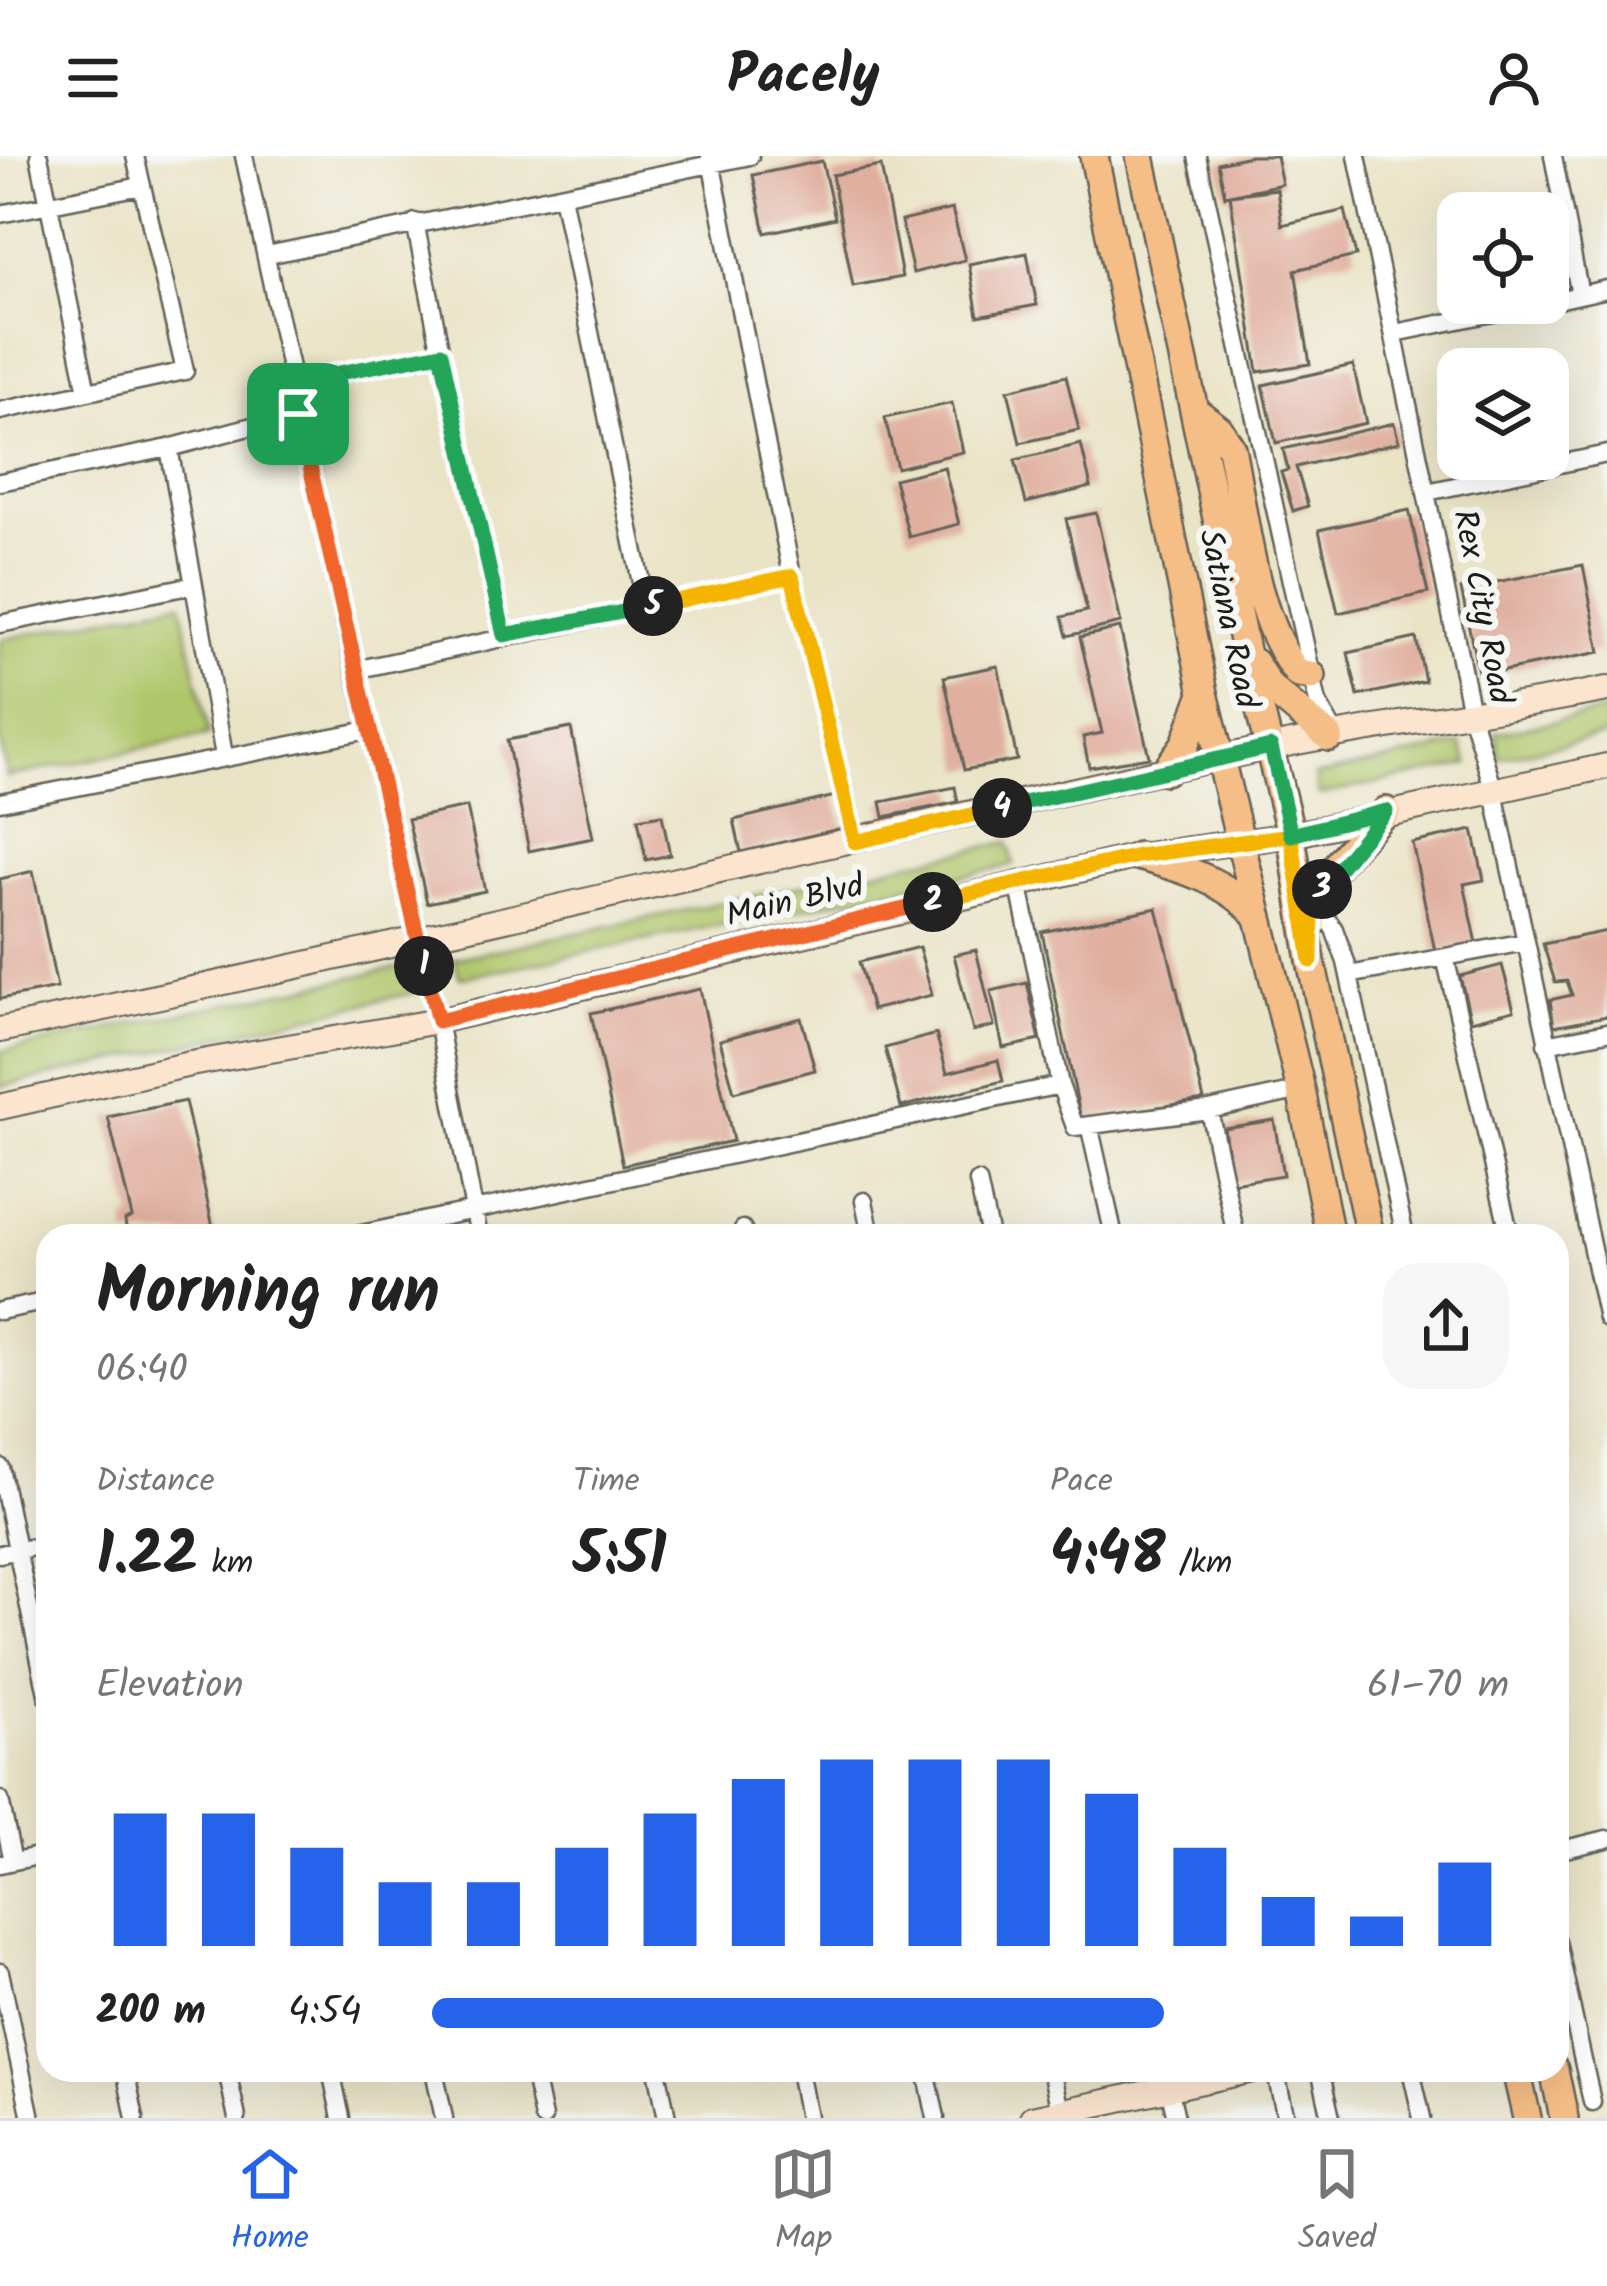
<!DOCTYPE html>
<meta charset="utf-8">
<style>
:root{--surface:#fff;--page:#f6f6f6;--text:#222;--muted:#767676;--line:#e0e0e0;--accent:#2563eb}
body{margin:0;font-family:Kalam,sans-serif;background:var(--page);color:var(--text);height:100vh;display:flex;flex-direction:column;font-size:45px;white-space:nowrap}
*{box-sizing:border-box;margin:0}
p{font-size:39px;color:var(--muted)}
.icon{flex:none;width:66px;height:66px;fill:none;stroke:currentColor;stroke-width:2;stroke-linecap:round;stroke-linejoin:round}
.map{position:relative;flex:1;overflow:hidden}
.sheet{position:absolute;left:36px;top:1068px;width:1533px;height:858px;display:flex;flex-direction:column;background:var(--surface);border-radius:36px;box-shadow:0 12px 48px #0002}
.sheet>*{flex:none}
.tools{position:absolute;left:1437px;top:36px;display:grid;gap:24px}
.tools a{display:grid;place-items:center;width:132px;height:132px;border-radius:24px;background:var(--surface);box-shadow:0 12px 48px #0002;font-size:60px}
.pin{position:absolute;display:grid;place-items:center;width:102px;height:102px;color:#fff;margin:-51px;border-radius:24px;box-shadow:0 6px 18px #0006}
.km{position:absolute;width:60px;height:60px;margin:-30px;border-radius:50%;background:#222;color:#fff;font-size:33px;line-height:60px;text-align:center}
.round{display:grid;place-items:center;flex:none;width:126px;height:126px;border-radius:36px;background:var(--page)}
.head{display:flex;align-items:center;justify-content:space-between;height:204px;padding:0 60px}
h1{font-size:66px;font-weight:700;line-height:90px}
.metrics{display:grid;grid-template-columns:repeat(3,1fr);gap:18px;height:204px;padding:12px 60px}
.metrics div{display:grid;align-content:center}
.metrics b{font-size:60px;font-weight:700}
.metrics small{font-size:33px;font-weight:400}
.metrics p{font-size:33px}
.chart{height:336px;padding:24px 60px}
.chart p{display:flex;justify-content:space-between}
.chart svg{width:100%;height:216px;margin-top:12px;stroke:var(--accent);stroke-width:6}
ul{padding:0 60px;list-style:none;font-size:39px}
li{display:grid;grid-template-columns:192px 144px 1fr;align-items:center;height:90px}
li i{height:30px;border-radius:15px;background:var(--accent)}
header{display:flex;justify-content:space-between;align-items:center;height:156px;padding:0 60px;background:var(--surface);font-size:54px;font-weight:700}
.tab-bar{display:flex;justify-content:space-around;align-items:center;height:168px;border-top:3px solid var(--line);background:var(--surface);font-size:33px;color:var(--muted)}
.tab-bar a{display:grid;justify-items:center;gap:6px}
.tab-bar .current{color:var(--accent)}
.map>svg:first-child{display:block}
.green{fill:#b0c66b;stroke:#667144;stroke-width:3}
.building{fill:#e0af9f}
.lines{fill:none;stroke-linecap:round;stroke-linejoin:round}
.street-casing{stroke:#646258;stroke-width:21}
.secondary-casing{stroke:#646258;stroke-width:28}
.primary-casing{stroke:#646258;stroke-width:32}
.street{stroke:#fff;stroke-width:16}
.secondary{stroke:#fbe5cf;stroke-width:24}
.primary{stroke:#f6be87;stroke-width:27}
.split-1-casing{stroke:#fff;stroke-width:24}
.split-2-casing{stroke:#fff;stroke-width:24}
.split-3-casing{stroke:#fff;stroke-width:24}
.split-4-casing{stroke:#fff;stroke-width:24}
.split-5-casing{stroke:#fff;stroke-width:24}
.split-6-casing{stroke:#fff;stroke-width:24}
.split-1{stroke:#f0652b;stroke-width:15}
.split-2{stroke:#f0652b;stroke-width:15}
.split-3{stroke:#f5b400;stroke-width:15}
.split-4{stroke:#22a559;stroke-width:15}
.split-5{stroke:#f5b400;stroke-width:15}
.split-6{stroke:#22a559;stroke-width:15}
.labels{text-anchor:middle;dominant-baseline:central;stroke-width:12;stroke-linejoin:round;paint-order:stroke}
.street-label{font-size:33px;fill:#1c1c1c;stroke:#f6f6f2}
</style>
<header><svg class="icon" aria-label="menu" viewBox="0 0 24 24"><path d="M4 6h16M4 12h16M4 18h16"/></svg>Pacely<svg class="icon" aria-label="person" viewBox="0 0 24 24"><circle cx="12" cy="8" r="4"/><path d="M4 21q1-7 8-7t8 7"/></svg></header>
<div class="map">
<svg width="1607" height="1962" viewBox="0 0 1607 1962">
<rect width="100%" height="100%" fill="#f6f6f2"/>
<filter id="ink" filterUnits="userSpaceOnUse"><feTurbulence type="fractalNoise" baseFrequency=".00833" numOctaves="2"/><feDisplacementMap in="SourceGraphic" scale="24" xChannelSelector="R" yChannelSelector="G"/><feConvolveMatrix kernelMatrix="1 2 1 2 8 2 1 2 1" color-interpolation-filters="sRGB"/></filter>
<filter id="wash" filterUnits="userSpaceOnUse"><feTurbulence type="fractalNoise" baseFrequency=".004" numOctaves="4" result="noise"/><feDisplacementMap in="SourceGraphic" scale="48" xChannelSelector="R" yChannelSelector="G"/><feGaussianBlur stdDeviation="2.7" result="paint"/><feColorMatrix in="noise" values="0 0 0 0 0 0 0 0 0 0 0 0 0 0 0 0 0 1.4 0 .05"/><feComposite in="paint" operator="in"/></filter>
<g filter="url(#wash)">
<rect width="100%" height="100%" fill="#eae4c7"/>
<path class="green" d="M181,446L209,579L7,621L0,586V484Z
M1607,555V579L1499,602L1496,577Z
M1461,588L1469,608L1319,639L1315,620Z
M1008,686L1014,709L460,822L454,803Z
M410,809L415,836L0,931V896Z"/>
<g id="blocks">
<path class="building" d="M1250,0H1276L1282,28L1225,40L1218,7Z
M822,5L835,62L765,77L753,19Z
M881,10L902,121L853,130L832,19Z
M1277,33L1282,69L1345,54L1356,100L1295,114L1310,208L1258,216L1230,39Z
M952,53L965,104L913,117L901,65Z
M1027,97L1037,149L978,160L969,108Z
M1353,209L1366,267L1276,287L1263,229Z
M1066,220L1079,274L1020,287L1008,234Z
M952,247L963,296L897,312L885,262Z
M1394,267L1399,286L1296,311L1308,350L1293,355L1281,316L1288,314L1283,293Z
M1081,288L1091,331L1026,347L1015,304Z
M944,311L959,368L909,381L894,323Z
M1409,354L1428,437L1338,457L1319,374Z
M1096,357L1121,467L1067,480L1062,461L1087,455L1066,363Z
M1583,409L1600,496L1479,520L1461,433Z
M1120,472L1149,601L1089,611L1083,581L1102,577L1080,481Z
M1416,482L1425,525L1358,540L1348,497Z
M998,510L1017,604L964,614L944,521Z
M571,572L593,682L529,695L507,584Z
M955,631L958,646L884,661L881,646Z
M835,640L843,672L741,696L734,664Z
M467,651L485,735L427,747L408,663Z
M662,659L670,699L646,704L638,663Z
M1473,674L1484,724L1464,728L1477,787L1435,795L1412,687Z
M33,715L57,832L0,843V723Z
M1157,752L1204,944L1081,963L1042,776Z
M1607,775V860L1554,870L1550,844L1572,839L1567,825L1555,826L1543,788Z
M919,791L932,839L872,854L859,806Z
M976,794L994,870L973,875L954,799Z
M1502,809L1514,854L1471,865L1460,820Z
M1027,827L1040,884L1003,892L991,835Z
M700,833L733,985L623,1009L591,857Z
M801,862L815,914L734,936L720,884Z
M936,878L947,917L998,904L1003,925L901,951L885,892Z
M185,945L215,1080H127L125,1064L132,1061L108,961Z
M1274,964L1283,1019L1232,1027L1224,972Z"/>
</g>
</g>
<g filter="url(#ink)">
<use href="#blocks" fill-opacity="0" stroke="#646258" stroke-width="3"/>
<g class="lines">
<defs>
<path id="street" d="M39,0L87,236
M244,0L293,226
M710,0L792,420L855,686
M1197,0L1318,547L1337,581
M1357,0L1472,561L1493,632L1607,1163
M1553,0L1580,139
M0,58L141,30
M415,66L441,197
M267,99L750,0
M1548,146L1607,133
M1395,177L1542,147
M0,255L185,215L135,0
M169,292L194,429
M0,326L169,292L298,258
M1427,336L1607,298
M646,451L792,420
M0,468L194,429L224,600
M504,479L441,197L293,226L355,514L646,451L562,39
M355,514L438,865L479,1080
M0,646L368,574
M1018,726L1060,929L1075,971L1209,954L1301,934
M1316,747L1334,773L1346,806L1405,1080
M1445,801L1510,1080
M1349,819L1525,786
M1546,888L1607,876
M1209,954L1236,1080
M1090,973L1114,1080
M978,1026L990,1080
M864,1045L871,1080
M743,1073L745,1080
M352,1080L1060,929
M0,1155L48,1145
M0,1311L48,1543
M0,1398L48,1388
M0,1644L13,1705
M1557,1695L1607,1683
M0,1708L48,1698
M1557,1785L1592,1946
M0,1816L31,1962
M125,1914L135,1962
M227,1914L237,1962
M331,1914L341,1962
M434,1914L444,1962
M533,1914L543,1962
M657,1914L667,1962
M799,1914L808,1962
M926,1914L936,1962
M1051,1914L1060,1955
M1275,1914L1286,1962
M1320,1914L1331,1962
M1411,1914L1422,1962
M1169,1931L1176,1962"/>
<path id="secondary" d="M0,874C424,786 844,682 1267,592C1379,568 1494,556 1607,533
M0,951L190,908L438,865L1138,700L1291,679L1607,610
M1032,1962L1253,1914"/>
<path id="primary" d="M1094,0L1204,537L1301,934L1330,1080
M1140,0L1245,494L1291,679L1311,805L1370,1080
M1194,254L1219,273L1231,292C1246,365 1252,459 1298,518L1312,520
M1254,507L1270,532L1329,581
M1165,615L1185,588L1204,537
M1138,700C1182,712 1227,725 1259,761
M1311,769C1312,723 1358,687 1386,655
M1516,1914L1527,1962
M1554,1914L1564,1962"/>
</defs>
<use href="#street" class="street-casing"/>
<use href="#secondary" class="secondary-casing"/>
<use href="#primary" class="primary-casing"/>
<use href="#street" class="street"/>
<use href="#secondary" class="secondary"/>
<use href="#primary" class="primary"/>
</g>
</g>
<g class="lines" filter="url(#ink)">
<defs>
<path id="split-1" d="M298,258L424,810"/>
<path id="split-2" d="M424,810L438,865L933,746"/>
<path id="split-3" d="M933,746L1138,700L1291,679L1311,805L1312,755L1322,733"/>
<path id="split-4" d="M1002,652L1271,591L1291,679L1386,655L1322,733"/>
<path id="split-5" d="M653,450L792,420L855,686L1002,652"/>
<path id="split-6" d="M298,258L293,226L441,197L504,479L653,450"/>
</defs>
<use href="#split-1" class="split-1-casing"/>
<use href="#split-2" class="split-2-casing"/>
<use href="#split-3" class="split-3-casing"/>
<use href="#split-4" class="split-4-casing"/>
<use href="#split-5" class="split-5-casing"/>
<use href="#split-6" class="split-6-casing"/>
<use href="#split-1" class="split-1"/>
<use href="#split-2" class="split-2"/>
<use href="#split-3" class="split-3"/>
<use href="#split-4" class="split-4"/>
<use href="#split-5" class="split-5"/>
<use href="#split-6" class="split-6"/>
</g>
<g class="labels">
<g class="street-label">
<text transform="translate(1481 451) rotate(79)">Rex City Road</text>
<text transform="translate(1227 463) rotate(78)">Satiana Road</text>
<text transform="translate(795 746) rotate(-13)">Main Blvd</text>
</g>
</g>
</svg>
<div class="tools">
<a><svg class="icon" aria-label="locate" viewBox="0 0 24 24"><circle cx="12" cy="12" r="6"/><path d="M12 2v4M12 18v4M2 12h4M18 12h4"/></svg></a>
<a><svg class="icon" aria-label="layers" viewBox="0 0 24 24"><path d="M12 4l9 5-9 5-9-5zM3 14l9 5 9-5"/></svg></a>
</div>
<div class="pin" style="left:298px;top:258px;background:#1e9e55"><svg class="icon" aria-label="arrive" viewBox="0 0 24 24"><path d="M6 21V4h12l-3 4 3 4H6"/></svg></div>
<b class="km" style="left:424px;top:810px">1</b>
<b class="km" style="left:933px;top:746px">2</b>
<b class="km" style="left:1322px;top:733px">3</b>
<b class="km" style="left:1002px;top:652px">4</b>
<b class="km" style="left:653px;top:450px">5</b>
<section class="sheet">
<div class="head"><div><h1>Morning run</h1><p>06:40</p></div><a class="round"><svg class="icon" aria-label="share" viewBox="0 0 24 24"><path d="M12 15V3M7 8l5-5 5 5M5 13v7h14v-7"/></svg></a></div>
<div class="metrics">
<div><p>Distance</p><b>1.22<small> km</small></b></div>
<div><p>Time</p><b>5:51</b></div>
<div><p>Pace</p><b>4:48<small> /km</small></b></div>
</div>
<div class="chart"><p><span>Elevation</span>61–70 m</p>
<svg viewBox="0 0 160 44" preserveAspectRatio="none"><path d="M5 44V17M15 44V17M25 44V24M35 44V31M45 44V31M55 44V24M65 44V17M75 44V10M85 44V6M95 44V6M105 44V6M115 44V13M125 44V24M135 44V34M145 44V38M155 44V27"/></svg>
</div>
<ul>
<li><b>200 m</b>4:54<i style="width:68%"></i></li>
</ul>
</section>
</div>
<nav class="tab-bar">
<a class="current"><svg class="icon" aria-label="home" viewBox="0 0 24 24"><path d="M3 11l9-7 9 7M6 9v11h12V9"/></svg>Home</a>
<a><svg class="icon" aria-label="map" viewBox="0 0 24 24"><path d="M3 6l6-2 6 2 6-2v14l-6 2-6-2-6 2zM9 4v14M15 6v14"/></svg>Map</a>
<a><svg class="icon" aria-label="saved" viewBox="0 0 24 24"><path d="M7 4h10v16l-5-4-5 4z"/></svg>Saved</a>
</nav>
